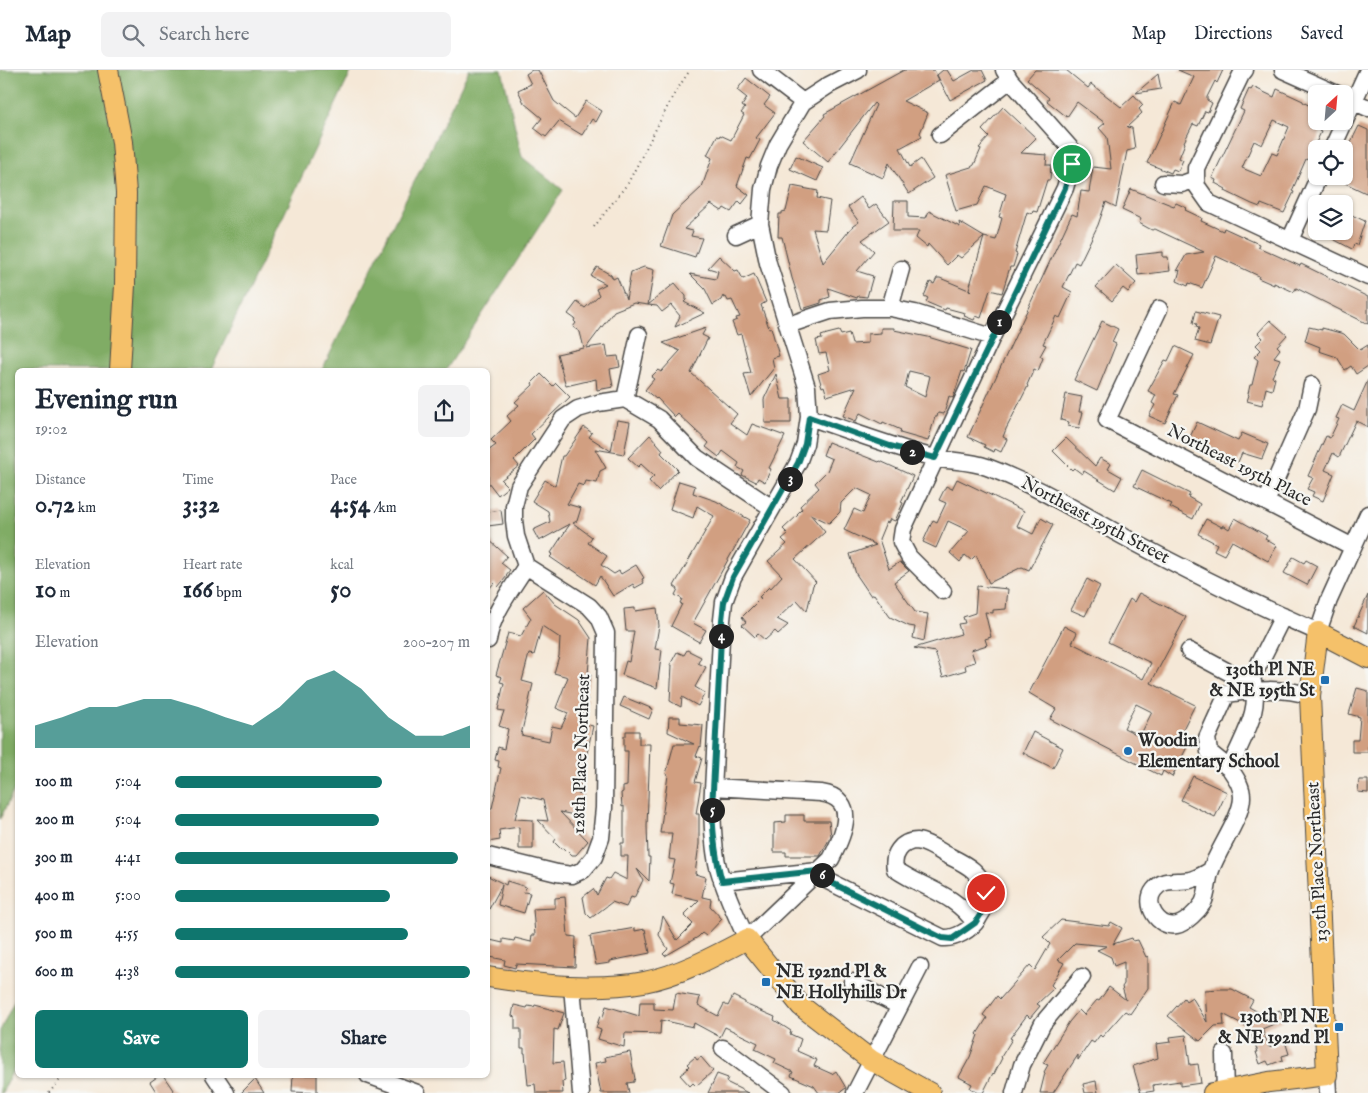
<!DOCTYPE html>
<meta charset="utf-8">
<style>
:root{--surface:#fff;--page:#f2f2f3;--text:#1f2937;--muted:#747a83;--line:#e0e1e3;--accent:#0f766e}
body{margin:0;font-family:"IM FELL English",serif;background:var(--page);color:var(--text);height:100vh;display:flex;flex-direction:column;font-size:19px;white-space:nowrap}
*{box-sizing:border-box;margin:0}
p{font-size:16px;color:var(--muted)}
.icon{flex:none;width:28px;height:28px;fill:none;stroke:currentColor;stroke-width:2;stroke-linecap:round;stroke-linejoin:round}
.map{position:relative;flex:1;overflow:hidden}
.drawer{position:absolute;left:15px;top:298px;width:475px;height:710px;display:flex;flex-direction:column;background:var(--surface);border-radius:8px;box-shadow:0 1px 4px #0004}
.drawer>*{flex:none}
.needle{width:32px;rotate:26deg}
.buttons{position:absolute;left:1308px;top:15px;display:grid;gap:10px}
.buttons a{display:grid;place-items:center;width:45px;height:45px;border-radius:8px;background:var(--surface);box-shadow:0 1px 4px #0004;font-size:25px}
.pin{position:absolute;display:grid;place-items:center;width:42px;height:42px;color:#fff;margin:-21px;border:2px solid #fff;border-radius:50%;box-shadow:0 1px 5px #0007}
.km{position:absolute;width:25px;height:25px;margin:-12px;border-radius:50%;background:#222;color:#fff;font-size:14px;line-height:25px;text-align:center}
.round{display:grid;place-items:center;flex:none;width:52px;height:52px;border-radius:8px;background:var(--page)}
.summary{display:flex;align-items:center;justify-content:space-between;height:85px;padding:0 20px}
h1{font-size:28px;font-weight:700;line-height:38px}
.figures{display:grid;grid-template-columns:repeat(3,1fr);gap:8px;height:85px;padding:5px 20px}
.figures div{display:grid;align-content:center}
.figures b{font-size:25px;font-weight:700}
.figures small{font-size:14px;font-weight:400}
.figures p{font-size:14px}
.chart{height:140px;padding:10px 20px}
.chart p{display:flex;justify-content:space-between}
.chart svg{width:100%;height:90px;margin-top:5px;fill:var(--accent);opacity:.7}
.button{display:flex;gap:10px;margin-top:auto;padding:10px 20px}
.button a{flex:1;height:58px;border-radius:8px;background:var(--accent);color:#fff;font-size:20px;font-weight:700;line-height:58px;text-align:center}
.button a+a{background:var(--page);color:var(--text)}
ul{padding:0 20px;list-style:none;font-size:16px}
li{display:grid;grid-template-columns:80px 60px 1fr;align-items:center;height:38px}
li i{height:12px;border-radius:6px;background:var(--accent)}
header{display:flex;align-items:center;gap:30px;box-sizing:border-box;height:70px;padding:0 25px;background:var(--surface);border-bottom:1px solid var(--line)}
header strong{font-size:24px}
nav{display:flex;gap:28px;margin-inline-start:auto;font-size:18px}
.search{width:350px;height:45px;background:var(--page);display:flex;align-items:center;gap:12px;box-sizing:border-box;padding:0 18px;border-radius:8px;color:var(--muted);font-size:19px}
.map>svg:first-child{display:block}
.forest{fill:#80ac65;stroke:#566c48}
.building{fill:#d19f81;fill-rule:evenodd}
.lines{fill:none;stroke-linecap:round;stroke-linejoin:round}
.minor-casing{stroke:#494745;stroke-width:19}
.major-casing{stroke:#494745;stroke-width:22}
.path{stroke:#494745;stroke-width:2;stroke-dasharray:1 4;stroke-linecap:butt}
.minor{stroke:#fff;stroke-width:16}
.major{stroke:#f5c16b;stroke-width:20}
.route-casing{stroke:#fff;stroke-width:10}
.route{stroke:#0f766e;stroke-width:6}
.poi-dot{fill:#1f6fb2;stroke:#f6f6f2;stroke-width:2}
.labels{text-anchor:middle;dominant-baseline:central;stroke-width:4.5;stroke-linejoin:round;paint-order:stroke}
.street-label{font-size:18px;fill:#2b2b2b;stroke:#f6f6f2}
.poi-label{font-size:18px;font-weight:bold;fill:#2b2b2b;stroke:#f6f6f2;text-anchor:end}
</style>
<header>
<strong>Map</strong>
<div class="search"><svg class="icon" aria-label="search" viewBox="0 0 24 24"><circle cx="10" cy="10" r="6"/><path d="M15 15l6 6"/></svg>Search here</div>
<nav><a>Map</a><a>Directions</a><a>Saved</a></nav>
</header>
<div class="map">
<svg width="1368" height="1023" viewBox="0 0 1368 1023">
<rect width="100%" height="100%" fill="#f6f6f2"/>
<filter id="ink" filterUnits="userSpaceOnUse"><feTurbulence type="fractalNoise" baseFrequency=".02" numOctaves="2"/><feDisplacementMap in="SourceGraphic" scale="10" xChannelSelector="R" yChannelSelector="G"/><feConvolveMatrix kernelMatrix="1 2 1 2 8 2 1 2 1" color-interpolation-filters="sRGB"/></filter>
<filter id="wash" filterUnits="userSpaceOnUse"><feTurbulence type="fractalNoise" baseFrequency=".0096" numOctaves="4" result="noise"/><feDisplacementMap in="SourceGraphic" scale="20" xChannelSelector="R" yChannelSelector="G"/><feGaussianBlur stdDeviation="1.12" result="paint"/><feColorMatrix in="noise" values="0 0 0 0 0 0 0 0 0 0 0 0 0 0 0 0 0 1.4 0 .05"/><feComposite in="paint" operator="in"/></filter>
<g filter="url(#wash)">
<rect width="100%" height="100%" fill="#f5e8d7"/>
<path class="forest" d="M0,0H352L211,300H18V712L0,749Z
M469,0H502L522,87L563,120L446,300H322Z
M17,925V992L2,1023H0V961Z"/>
<g id="blocks">
<path class="building" d="M532,0H538L554,31L575,48L586,31L602,41L596,52L592,49L582,65L559,51L546,67L534,58L542,48L524,33L518,20L531,14L526,4Z
M904,0H934L939,10L903,31L928,43L920,63L922,66L900,78L910,97L921,89L933,108L909,124L889,93L883,108L850,93L876,35L874,33L828,92L803,71L825,46L824,44Z
M943,0H947L954,11L974,0H982L987,10L950,30L937,5Z
M1035,0H1066L1088,18L1091,14L1121,37L1134,25L1143,35L1139,39L1142,43L1127,57L1132,58L1135,79L1127,81L1116,137L1106,132L1098,155L1079,194L1075,192L1063,217L1072,222L1060,248L1056,246L1043,274L1046,275L1040,286L1043,288L1038,301L1034,299L1027,315L1028,316L1006,359L1003,367L1007,369L1001,382L995,379L994,382L984,377L985,375L968,367L1072,144L1077,146L1081,121L1089,122L1093,97L1111,99L1107,67L1099,58L1105,53L1077,32L1067,47L1047,31L1049,28L1027,9Z
M1178,0H1223L1217,13L1215,11L1207,27V30L1212,33L1208,42L1205,41L1198,56L1193,54L1184,72L1185,73L1179,88L1183,90L1178,101L1173,99L1171,103L1147,93L1175,32L1181,35L1194,7Z
M1158,4L1161,19L1136,23Z
M746,8L770,27L764,35L775,43L756,68L760,70L750,89L747,88L737,116L749,125L742,134L739,131L731,142L724,138L722,141L711,134L684,159L693,161L691,166L702,168L695,187L661,176L672,145L702,117L712,88L707,85L717,66L719,67L720,65L731,70L744,45L741,43L745,38L742,36L747,28L737,20Z
M1253,17L1274,27L1277,19L1303,31V32L1312,37L1311,39L1316,42V51H1323L1319,61L1321,62L1308,90L1306,89L1292,121L1294,122L1284,143L1261,134L1260,137L1252,134L1225,121L1226,119L1215,113L1216,110L1212,108L1244,41L1240,39L1249,19L1251,20ZM1274,50L1289,57L1277,85L1272,83L1261,106L1242,98L1254,71L1262,75Z
M1003,37L1036,68L1021,83L1047,85L1046,95H1051L1050,110H1047L1037,142L1033,141L1032,144L1027,142L1015,183L1017,184L1013,197H1010L1002,223L990,220L981,248L976,246L974,250L964,246L965,243L946,238L945,240L926,232L928,228L924,226L930,212L934,214L937,208H940L971,221L969,219L984,167L996,170L1002,148L999,147L1006,124L986,116L977,135L956,141L945,105L971,97L974,95L981,79L979,78L989,67L982,60Z
M1359,56L1368,60V118L1366,123L1343,112L1344,109L1341,108L1344,106V95L1347,88L1344,86Z
M796,86L823,98L817,111L790,99Z
M792,116L818,121L817,128L830,131L826,160L813,159L823,193L853,156L859,152L848,137L861,127L869,139L876,134L889,151L862,170L874,181L857,201L873,206L867,227L858,226L857,228L828,218L830,227L821,230V233L802,239L792,208L782,167H778L779,144H782V142L786,141Z
M1131,119L1171,135L1174,136L1176,133L1187,138L1185,140L1202,148L1201,151L1223,161L1224,158L1250,170L1259,174L1258,177L1300,196L1301,194L1368,227V254L1296,218L1294,222L1274,213V215L1258,208L1259,206L1216,186L1202,218L1189,213L1188,216L1177,211L1180,200L1177,201L1186,185L1204,182L1155,159L1152,160L1148,158L1139,153L1141,149L1122,140Z
M894,131H908V147L926,148L929,141L960,157L959,152L984,167L961,188L957,185L947,195L928,174L927,177L916,168L919,161H893Z
M1347,143L1365,151L1357,175L1354,174L1352,179L1318,161H1344V149Z
M1163,182V187H1168L1170,201L1138,205L1136,185Z
M719,186L735,201L738,200L743,209L754,204L766,232L761,235L769,258L771,257L779,286L772,288L774,298L751,327L744,304L751,303L741,264L737,265L732,252L737,250L736,248L740,247L732,230L728,231L726,227L724,228L723,226L721,230L713,235L705,219L690,204L716,209L718,201L708,198Z
M1116,195L1136,213L1128,222L1123,218L1112,231L1096,217Z
M597,197L611,205L613,209L617,207L626,229L631,202L644,197L654,200L648,235L634,233L614,241L586,278L606,275L608,287L618,286L620,297L610,299L613,317L597,320L596,309L566,316L557,284L584,278L580,262L573,257L576,253L574,251L575,249L568,244L577,232L585,238L599,225L596,219L606,214L591,206Z
M675,213L686,226V230L684,232L705,243L675,257L680,246L671,235L662,242L657,236L648,235Z
M1196,241L1219,247L1210,275L1195,271L1199,258L1196,257L1197,254L1193,253Z
M1270,250L1287,265L1277,276L1280,279L1274,287L1280,289L1272,307L1275,308L1272,320L1266,318L1262,335L1247,331L1249,325L1248,324L1250,315H1252L1258,290L1254,287L1261,280L1256,275L1263,268L1258,263Z
M1102,251L1118,259L1112,272L1116,274L1097,321L1074,310Z
M1309,257L1322,260V258L1344,264L1360,280L1368,275V296L1356,304L1351,296L1345,300L1337,287L1319,281L1320,277L1305,271Z
M706,258L702,265L708,268L691,303L737,344L730,353L747,365L752,354L785,366L769,398L771,399L765,412L758,408L756,412L742,405L744,401L737,397L739,393L723,381L719,387L706,377L709,373L678,344L675,347L657,328L656,329L645,320L654,309L651,307L658,300L661,302L680,281L663,273Z
M881,258H894V260L928,267L971,280L964,302L962,301L953,328L949,326L944,344L938,343L937,347H935L928,371L900,363L901,360L883,352L882,354L860,343L856,351L843,346L856,317L827,326L824,316L822,317L818,304L830,300L826,283L819,284L816,270L822,269L821,266L827,264L839,261L841,265L849,263L852,274L868,273V264L881,263ZM909,301L930,306L925,327L905,317Z
M1175,276L1194,285L1174,324L1178,325L1165,353L1149,346L1155,335L1152,333L1156,325L1148,321L1165,290L1168,291Z
M541,304L553,316L556,313L570,327L531,364L535,369L514,390L519,396L501,410L508,417L498,425L488,412V381L496,375L491,370L511,351L507,346L519,335L515,332L533,315L532,313Z
M776,304L782,329H791V353H765L764,329Z
M1368,310V357L1356,351L1339,387L1333,383L1325,400L1334,404L1323,431L1312,426L1314,422L1307,419L1313,408L1308,406L1326,366L1330,368L1339,349L1336,348L1342,335L1354,341Z
M1066,324L1082,327L1079,342H1083L1079,358L1068,356L1069,352L1061,350Z
M617,350L630,352L624,384L595,379L606,398L600,401L597,413L586,411L584,416L578,414L567,434L581,438L577,451L573,453L592,467L588,473L607,486L601,495L614,504L619,501L621,504L636,495L644,508L642,509L644,513L635,518L633,514L613,526L600,506L595,515L570,498L569,500L550,487L553,484L551,483L570,454L539,471L533,460L550,452L548,441L532,431L545,410L555,416L562,386H564L584,357L592,363L589,367L611,381Z
M1197,352L1238,371L1242,363L1268,374L1262,389L1242,383L1238,392L1225,387L1226,385L1190,367Z
M650,365L663,380L661,383L678,400L658,421L649,411L654,406L641,394L638,397L628,388Z
M1066,368L1095,396L1100,388L1111,394L1108,399L1122,407L1115,420L1084,401L1082,404L1074,398L1072,400L1053,381Z
M828,372L879,392L880,391L913,406L901,432L903,433L895,451L890,449L888,453L886,452L879,469L889,499L900,492L909,501L894,512L915,542L928,544L924,571L913,568L915,557L909,556L890,547L874,524L871,526L856,504L850,484L876,475L844,460L854,439L863,443L871,425L856,418L841,433L840,442L829,453L810,444L825,462L795,489L816,512L813,515L807,541L797,530L777,549L788,555L778,564L775,561L765,570L758,564L755,567L742,555L746,552L742,547L761,528L759,527L769,517L770,519L782,506L768,491L787,474L782,469L788,464L783,459L798,445L797,444L802,439L800,436L819,418L815,413L827,401L832,389L823,385Z
M1142,400L1190,424L1188,427L1200,434L1193,449L1170,437L1172,434L1134,416Z
M957,409L1024,441L1017,456L1033,464L1041,448L1053,455L1029,500L1022,497L989,513L976,485L971,490L965,485L960,492L950,483L969,461L948,451L936,478L923,472L933,450L937,452L946,433L939,430L946,416L952,419Z
M679,411L695,416L693,423L716,431L750,450L693,553L706,560L699,572L671,556L682,534L680,533L682,529L675,525L678,519L674,516L714,446L697,436L693,448L670,439Z
M501,440L503,454L488,456V442Z
M1235,448L1267,466L1265,469L1277,476L1268,491L1232,471L1224,485L1214,480L1217,474L1198,464L1206,449L1222,457L1223,455L1229,459Z
M488,469L507,486L501,493L510,500L506,505L507,506L498,517L494,513L488,520Z
M1293,487L1304,493L1306,490L1317,496L1307,515L1284,503Z
M1087,509L1100,516L1085,546L1071,540Z
M977,516L1008,519L1006,539L993,540V543L985,542L991,567L985,569L987,575L971,580L975,592L965,595L966,600L943,607L935,582L914,578L961,564L958,554L965,553L963,547L975,543Z
M543,520L555,534L579,550L591,568L588,604L591,605L584,628L588,629L579,653L593,656L578,724L583,725L579,746L560,742L588,771L576,785H572L568,781L567,782L563,778L561,779L554,772L556,769L538,750L548,751L543,730L521,725L515,749L533,750V779H519V757L499,760L500,770L488,772V739L492,738L501,698L498,697L499,691L495,690L498,677L504,679L508,659L499,656L504,641L498,640L504,613L500,612L502,607L496,605L508,563L521,566L531,548L523,538ZM542,556L560,568L559,586L554,603L568,607L556,638L568,643L561,658L552,656L549,671L521,665L533,614L522,611L529,584L534,585Z
M1139,523L1186,547L1151,613L1195,635L1181,663L1191,669L1172,707L1163,701L1161,706L1050,649L1056,639L1029,623L1064,556L1077,563L1072,573L1143,609L1151,593L1108,572L1130,529L1134,532ZM1136,634L1152,642L1140,666L1124,658Z
M1368,525V563L1354,556Z
M635,538V541L657,538L659,556L655,579L662,580L657,618L622,605L626,591L629,592L634,561H626L624,539Z
M687,580L701,587L698,593L706,597L695,617L705,623L698,636L682,627L681,637L670,631L672,595H670L677,582L684,585Z
M1357,618L1368,621V682H1352V670H1358L1360,647L1349,644Z
M624,627L653,639L649,649L620,636Z
M669,647H680V653L703,655L701,677L700,676L696,686L702,688L695,712L701,713L696,744H699V774L695,804L706,807L702,827L711,829L710,836L722,849L706,866L702,863L698,867L665,886L663,884L668,879L659,865L663,846L677,870L693,854L684,845L699,830L672,824L674,814L670,813L675,790L669,789L672,763H660L668,705L666,704L674,674H694L668,662Z
M626,661H639V674H650L647,756L648,787H650L649,811L637,799L643,810L634,828L631,827L626,837L612,832L591,848L586,843L583,827L593,819L597,825L606,808L609,809L613,803L627,810L628,786H621V773H624V736L622,737L621,723L623,722V717L627,716L628,681H624V666H626Z
M1033,662L1063,678L1053,698L1023,683Z
M1193,706L1227,722L1215,747L1181,730Z
M1359,710H1368V723L1358,722Z
M786,745H804V751H829L831,766L820,786H786V782H774V753L786,752Z
M488,806L506,815L507,811L526,817L524,822L530,823L524,843L498,835L502,815L488,841Z
M565,827L568,866L576,867L575,897L516,894L515,898L504,895L505,890L490,887L491,883H488L490,870L503,873V869L514,871L515,868L531,872L532,865H535L533,839L555,838V828Z
M1061,850L1109,856L1111,852L1122,858L1113,874L1132,868L1133,871L1138,870L1146,887L1148,886V918L1130,944L1125,941L1102,967L1100,965L1094,973L1091,971L1078,990V985L1053,1023H1040L1045,1003L1044,1002L1048,995L1043,993L1069,952L1079,940L1084,945L1097,930L1099,931L1109,917L1126,930L1122,917L1124,914V892L1114,896L1111,887L1097,880L1107,876L1075,873L1058,890L1064,893L1051,915L1054,918L1037,934L1040,936L1030,948L1027,945L1010,968L1012,969L1001,987L1002,988L994,1004L993,1003L983,1023H979L970,1018L972,1014L959,1007L970,987L978,965L977,964L987,948L983,945L997,926L1000,929L1030,895L1035,900L1050,874L1043,867Z
M635,858V861L645,859L650,883L610,891V893L596,895L590,866Z
M1220,919H1232L1253,930L1249,937L1265,946L1280,940L1284,950L1262,959L1269,977L1285,971L1289,984L1282,986L1283,990L1269,995L1267,991L1260,994L1256,982H1258L1248,957L1223,944L1224,955L1215,956L1200,971L1168,946L1184,928L1186,931L1192,927L1207,952L1205,920Z
M676,923L700,927L698,935L718,946L724,934L728,936L733,926L745,932V934L775,947L774,950L791,961L790,964L801,969L797,981L817,990L814,996L832,1004L836,1001L846,1018L839,1023H819L814,1016L791,1006L793,1002L774,993L776,989L755,979L758,973L725,957L720,967L694,953L693,957L661,950L660,964L625,963L624,977L598,969L601,960L596,958L600,946L603,947L606,936L639,946L640,932H654V939L673,940Z
M514,935L527,938L528,936L534,937L535,935L564,943L558,960L554,959L553,993L563,992L565,1011L562,1012L563,1023H536L535,1014L528,1015L525,983H524V978H521V959H515V947L512,946Z
M1186,965L1190,995L1198,994L1201,1013L1180,1016V1011L1153,1015L1154,1021L1141,1023L1133,996L1158,988L1156,974L1171,972L1170,967Z
M630,982L635,1009L634,1010V1012L627,1013L629,1023H601L595,993L606,991L605,987Z
M695,987L697,990L701,987L713,1001L696,1016L693,1013L690,1016L680,1005L688,999L687,998L689,996L687,994Z
M717,1004L728,1008L726,1012L748,1023H708Z
M160,1005H163L175,1023H157L150,1012Z
M293,1005H317V1023L292,1022Z
M255,1009L264,1023H241Z
M1096,1011L1098,1023H1085L1083,1014Z"/>
</g>
</g>
<g filter="url(#ink)">
<use href="#blocks" fill-opacity="0" stroke="#494745" stroke-width="1"/>
<g class="lines">
<defs>
<path id="minor" d="M761,0L803,32
M1283,0L1337,24
M1344,27L1368,38
M940,65L1010,10
M1332,79L1368,0
M1196,109V98L1241,5L1245,0
M1163,113L1182,114L1196,109L1197,116L1209,133L1368,207
M736,165L760,154
M1290,170L1319,106
M890,238L901,199
M1159,239L1107,350L1353,477
M788,255L830,241L862,238H890L915,243L992,267
M625,329L659,349L697,388L772,438
M625,329L639,265
M809,347C850,361 890,376 931,387C950,392 968,390 987,397C1036,415 1082,444 1128,469C1190,502 1254,534 1318,562L1329,530L1368,444
M1266,432L1307,339L1312,315
M943,521L909,487L901,472L903,459L992,267L1065,118L1072,94V80L1010,10L1004,0
M1283,546L1252,608C1263,642 1241,668 1230,699L1209,682L1207,668L1227,624C1254,620 1283,617 1310,626
M488,570C492,543 512,519 526,496L516,466L514,450V436L519,416L563,349L578,339L598,333L625,329
M1189,581L1232,604L1252,608
M713,717L821,723C860,729 843,766 831,789L747,869C736,846 725,822 718,797C713,778 713,758 712,739L722,550L724,532L733,507L798,393L805,374L809,347L807,317L768,193L760,154L763,119L769,96L778,74L803,32L829,15L858,0
M488,786L557,803L572,805L583,800L594,787L601,768L604,738L606,563L599,547L589,536L526,496
M1210,801C1204,804 1196,809 1190,810C1176,813 1164,807 1154,820C1143,834 1158,859 1177,855C1186,853 1198,841 1203,833C1208,823 1207,810 1211,800C1218,779 1242,747 1242,727C1242,716 1236,708 1230,699
M722,811L818,801L828,811L943,868C955,869 971,860 978,849C980,845 984,840 985,836C986,833 986,828 985,825C984,801 963,793 945,784C937,779 926,772 917,771C901,771 892,785 895,799C924,819 954,823 975,853
M852,912L899,936
M572,916L581,1023
M723,978L783,1023
M1224,984L1225,1023
M214,1005L226,1023
M368,1005L417,1023
M1327,1005L1328,1023
M855,1023L920,897
M1014,1023L1022,995L1043,953L1082,907"/>
<path id="major" d="M108,0L122,72L126,123L125,215L120,300
M488,907C536,915 595,921 644,912C680,905 715,886 747,869L801,936L871,990L930,1023
M1213,1023L1269,1012L1327,1005L1310,626L1318,562L1368,588"/>
</defs>
<use href="#minor" class="minor-casing"/>
<use href="#major" class="major-casing"/>
<path class="path" d="M594,157L628,113L673,26L690,0
M49,1023L64,1005"/>
<use href="#minor" class="minor"/>
<use href="#major" class="major"/>
</g>
</g>
<g class="lines" filter="url(#ink)">
<defs>
<path id="route" d="M986,823V836L975,853L952,869L942,868L828,811L818,801L722,811C715,787 713,764 712,739L722,550L724,532L733,507L798,393L805,374L809,347L890,376L935,388L1065,118L1072,94"/>
</defs>
<use href="#route" class="route-casing"/>
<use href="#route" class="route"/>
</g>
<g class="poi-dot">
<rect x="1320" y="605" width="10" height="10" rx="2.5"/>
<circle cx="1128" cy="681" r="5"/>
<rect x="761" y="907" width="10" height="10" rx="2.5"/>
<rect x="1334" y="952" width="10" height="10" rx="2.5"/>
</g>
<g class="labels">
<g class="street-label">
<text transform="translate(1239 396) rotate(27)">Northeast 195th Place</text>
<text transform="translate(1095 451) rotate(28)">Northeast 195th Street</text>
<text transform="translate(582 684) rotate(-88)">128th Place Northeast</text>
<text transform="translate(1318 792) rotate(-93)">130th Place Northeast</text>
</g>
<g class="poi-label">
<text x="1315" y="600">130th Pl NE<tspan x="1315" dy="21">&amp; NE 195th St</tspan></text>
<text x="1138" y="671" text-anchor="start">Woodin<tspan x="1138" dy="21">Elementary School</tspan></text>
<text x="776" y="902" text-anchor="start">NE 192nd Pl &amp;<tspan x="776" dy="21">NE Hollyhills Dr</tspan></text>
<text x="1329" y="947">130th Pl NE<tspan x="1329" dy="21">&amp; NE 192nd Pl</tspan></text>
</g>
</g>
</svg>
<div class="buttons">
<a><svg class="needle" viewBox="-14 -14 28 28"><path d="M0-13l5 13h-10z" fill="#e53935"/><path d="M0 13l5-13h-10z" fill="#747a83"/></svg></a>
<a><svg class="icon" aria-label="locate" viewBox="0 0 24 24"><circle cx="12" cy="12" r="6"/><path d="M12 2v4M12 18v4M2 12h4M18 12h4"/></svg></a>
<a><svg class="icon" aria-label="layers" viewBox="0 0 24 24"><path d="M12 4l9 5-9 5-9-5zM3 14l9 5 9-5"/></svg></a>
</div>
<div class="pin" style="left:1072px;top:94px;background:#1e9e55"><svg class="icon" aria-label="arrive" viewBox="0 0 24 24"><path d="M6 21V4h12l-3 4 3 4H6"/></svg></div>
<div class="pin" style="left:986px;top:823px;background:#d93025"><svg class="icon" aria-label="check" viewBox="0 0 24 24"><path d="M5 12l5 5 9-10"/></svg></div>
<b class="km" style="left:999px;top:252px">1</b>
<b class="km" style="left:912px;top:382px">2</b>
<b class="km" style="left:790px;top:409px">3</b>
<b class="km" style="left:721px;top:566px">4</b>
<b class="km" style="left:712px;top:740px">5</b>
<b class="km" style="left:822px;top:805px">6</b>
<section class="drawer">
<div class="summary"><div><h1>Evening run</h1><p>19:02</p></div><a class="round"><svg class="icon" aria-label="share" viewBox="0 0 24 24"><path d="M12 15V3M7 8l5-5 5 5M5 13v7h14v-7"/></svg></a></div>
<div class="figures">
<div><p>Distance</p><b>0.72<small> km</small></b></div>
<div><p>Time</p><b>3:32</b></div>
<div><p>Pace</p><b>4:54<small> /km</small></b></div>
</div>
<div class="figures">
<div><p>Elevation</p><b>10<small> m</small></b></div>
<div><p>Heart rate</p><b>166<small> bpm</small></b></div>
<div><p>kcal</p><b>50</b></div>
</div>
<div class="chart"><p><span>Elevation</span>200–207 m</p>
<svg viewBox="0 0 160 44" preserveAspectRatio="none"><path d="M0 44V33L10 29L20 24L30 24L40 20L50 20L60 24L70 29L80 33L90 24L100 11L110 6L120 15L130 29L140 38L150 38L160 33V44z"/></svg>
</div>
<ul>
<li><b>100 m</b>5:04<i style="width:70%"></i></li>
<li><b>200 m</b>5:04<i style="width:69%"></i></li>
<li><b>300 m</b>4:41<i style="width:96%"></i></li>
<li><b>400 m</b>5:00<i style="width:73%"></i></li>
<li><b>500 m</b>4:55<i style="width:79%"></i></li>
<li><b>600 m</b>4:38<i style="width:100%"></i></li>
</ul>
<div class="button"><a>Save</a><a>Share</a></div>
</section>
</div>
